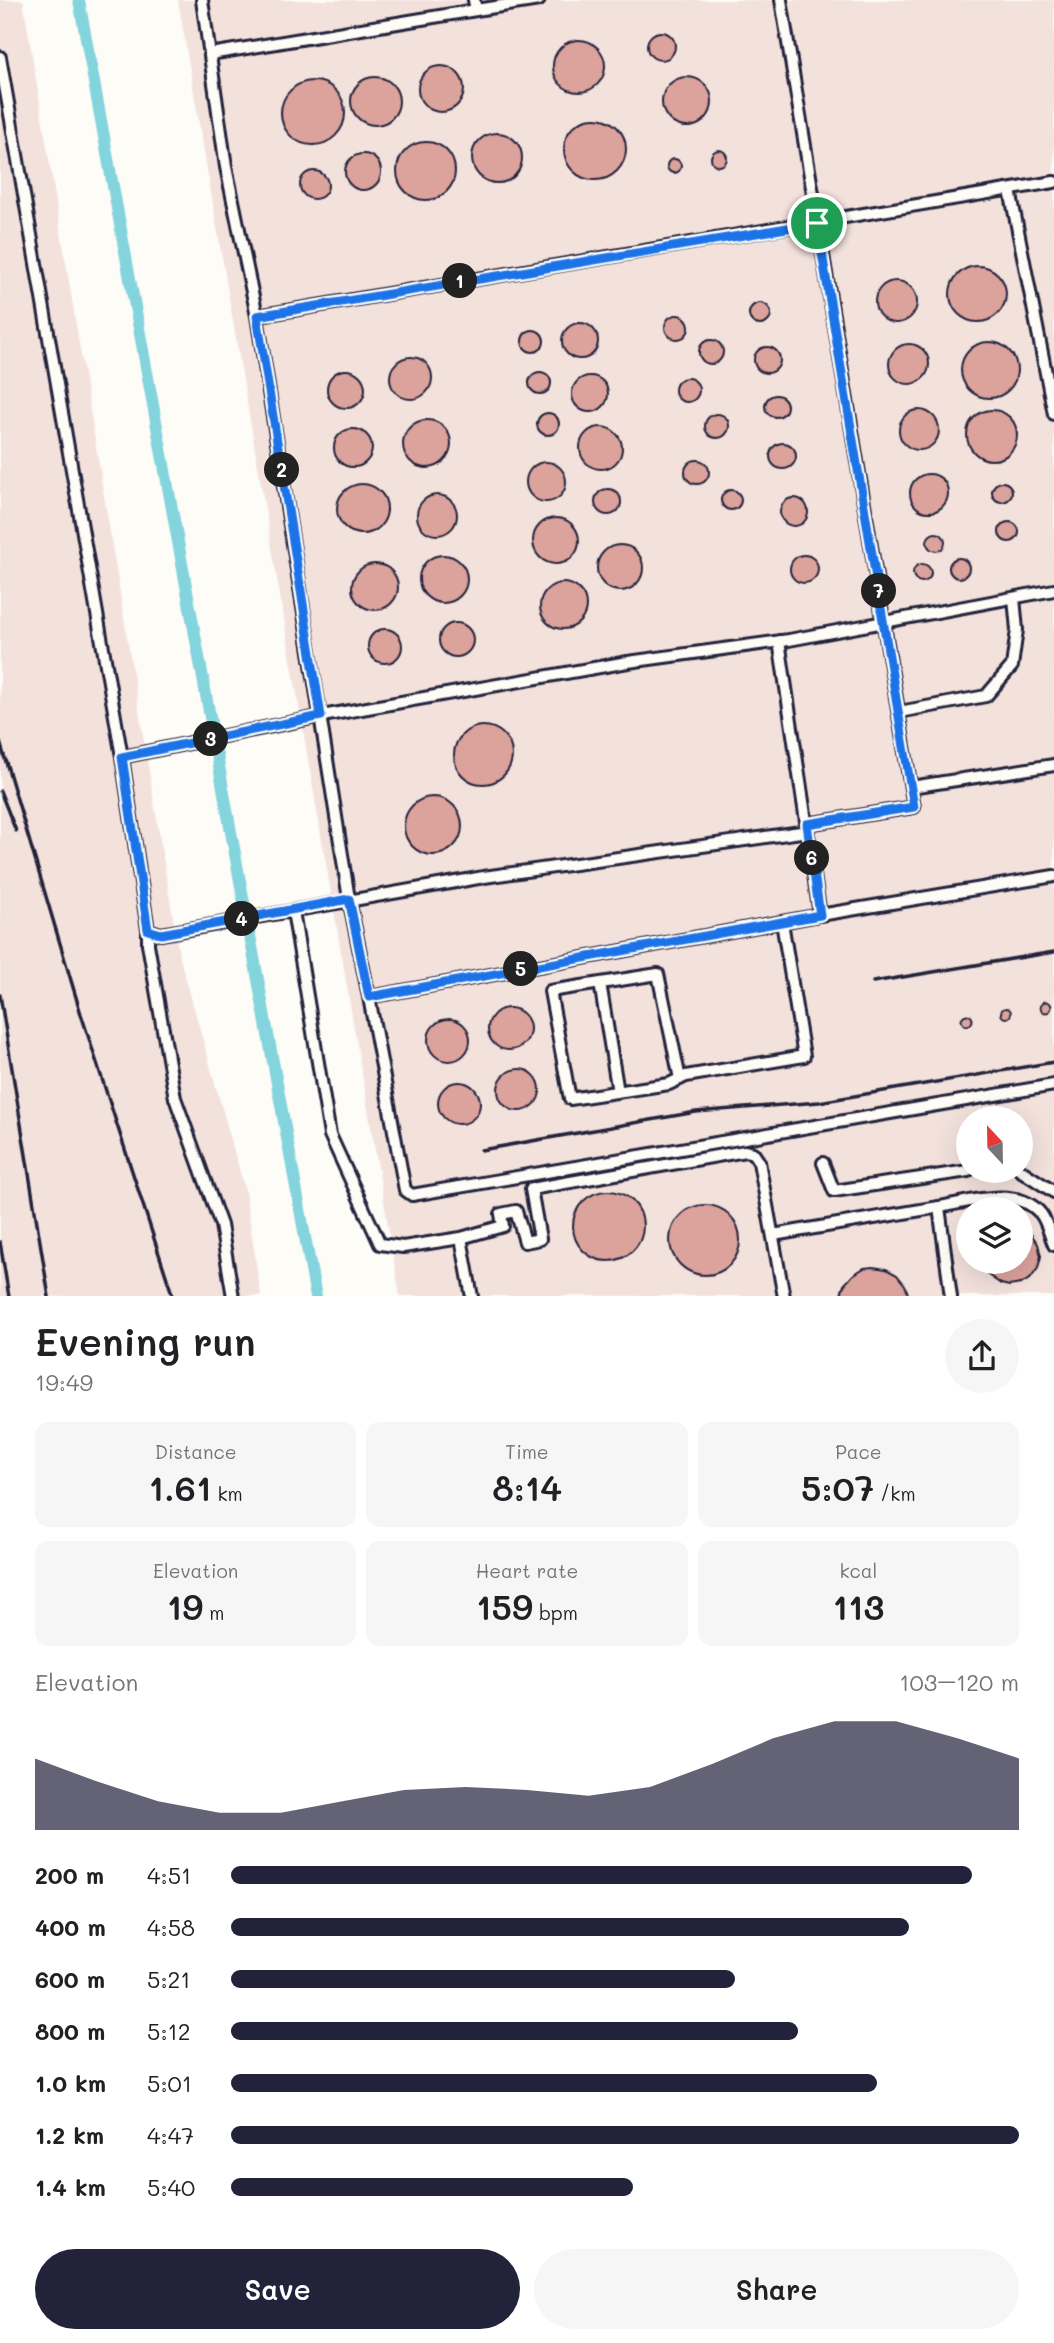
<!DOCTYPE html>
<meta charset="utf-8">
<style>
:root{--surface:#fff;--page:#f6f6f6;--text:#202124;--muted:#757577;--accent:#22223b}
body{margin:0;font-family:Mali,sans-serif;background:var(--page);color:var(--text);height:100vh;display:flex;flex-direction:column;font-size:26px;white-space:nowrap}
*{box-sizing:border-box;margin:0}
p{font-size:23px;color:var(--muted)}
.icon{flex:none;width:38px;height:38px;fill:none;stroke:currentColor;stroke-width:2;stroke-linecap:round;stroke-linejoin:round}
.map{position:relative;height:1296px;overflow:hidden}
.panel{display:flex;flex-direction:column;background:var(--surface);flex:1}
.panel>*{flex:none}
.needle{width:46px;rotate:338deg}
.tools{position:absolute;left:956px;top:1106px;display:grid;gap:14px}
.tools a{display:grid;place-items:center;width:77px;height:77px;border-radius:50%;background:var(--surface);box-shadow:0 7px 28px #0002;font-size:35px}
.pin{position:absolute;display:grid;place-items:center;width:60px;height:60px;color:#fff;margin:-30px;border:4px solid #fff;border-radius:50%;box-shadow:0 2px 7px #0007}
.km{position:absolute;width:35px;height:35px;margin:-18px;border-radius:50%;background:#222;color:#fff;font-size:19px;line-height:35px;text-align:center}
.round{display:grid;place-items:center;flex:none;width:74px;height:74px;border-radius:37px;background:var(--page)}
.summary{display:flex;align-items:center;justify-content:space-between;height:119px;padding:0 35px}
h1{font-size:38px;font-weight:600;line-height:52px}
.stats{display:grid;grid-template-columns:repeat(3,1fr);gap:10px;height:119px;padding:7px 35px}
.stats div{display:grid;align-content:center;border-radius:14px;background:var(--page);text-align:center}
.stats b{font-size:35px;font-weight:600}
.stats small{font-size:19px;font-weight:400}
.stats p{font-size:19px}
.chart{height:196px;padding:14px 35px}
.chart p{display:flex;justify-content:space-between}
.chart svg{width:100%;height:126px;margin-top:7px;fill:var(--accent);opacity:.7}
.primary-button{display:flex;gap:14px;margin-top:auto;padding:14px 35px}
.primary-button a{flex:1;height:80px;border-radius:42px;background:var(--accent);color:#fff;font-size:28px;font-weight:600;line-height:80px;text-align:center}
.primary-button a+a{background:var(--page);color:var(--text)}
ul{padding:0 35px;list-style:none;font-size:23px}
li{display:grid;grid-template-columns:112px 84px 1fr;align-items:center;height:52px}
li i{height:18px;border-radius:9px;background:var(--accent)}
.map>svg:first-child{display:block}
.built{fill:#f3e1dc;fill-rule:evenodd}
.lines{fill:none;stroke-linecap:round;stroke-linejoin:round}
.canal{stroke:#84d4dd;stroke-width:12}
.building{fill:#dca29c;stroke:#22223b;stroke-width:2}
.minor-casing{stroke:#22223b;stroke-width:16}
.minor{stroke:#fdfcf7;stroke-width:10}
.rail{stroke:#22223b;stroke-width:3.5}
.route-casing{stroke:#fff;stroke-width:14}
.route{stroke:#1a73e8;stroke-width:9}
</style>
<div class="map">
<svg width="1054" height="1297" viewBox="0 0 1054 1297">
<rect width="100%" height="100%" fill="#fdfcf7"/>
<filter id="ink" filterUnits="userSpaceOnUse"><feTurbulence type="fractalNoise" baseFrequency=".0143" numOctaves="2"/><feDisplacementMap in="SourceGraphic" scale="14" xChannelSelector="R" yChannelSelector="G"/><feConvolveMatrix kernelMatrix="1 2 1 2 8 2 1 2 1" color-interpolation-filters="sRGB"/></filter>
<g filter="url(#ink)">
<path class="built" d="M0,0H23L179,955L245,1190L261,1296L0,1297Z
M178,0H1054V1296H400ZM968,1118H1020V1171H968ZM968,1209H1020V1262H968Z"/>
<g class="lines">
<path class="canal" d="M79,0L316,1297"/>
</g>
<path class="building" d="M647 46a14 14 0 1 1 28 0a14 14 0 1 1-28 0Z
M553 66a26 26 0 1 1 52 0a26 26 0 1 1-52 0Z
M418 89a23 23 0 1 1 46 0a23 23 0 1 1-46 0Z
M662 102a25 25 0 1 1 50 0a25 25 0 1 1-50 0Z
M351 101a24 24 0 1 1 48 0a24 24 0 1 1-48 0Z
M281 113a32 32 0 1 1 64 0a32 32 0 1 1-64 0Z
M564 149a31 31 0 1 1 62 0a31 31 0 1 1-62 0Z
M472 158a25 25 0 1 1 50 0a25 25 0 1 1-50 0Z
M397 171a29 29 0 1 1 58 0a29 29 0 1 1-58 0Z
M711 158a8 8 0 1 1 16 0a8 8 0 1 1-16 0Z
M345 172a18 18 0 1 1 36 0a18 18 0 1 1-36 0Z
M667 166a7 7 0 1 1 14 0a7 7 0 1 1-14 0Z
M300 185a14 14 0 1 1 28 0a14 14 0 1 1-28 0Z
M950 294a28 28 0 1 1 56 0a28 28 0 1 1-56 0Z
M875 302a21 21 0 1 1 42 0a21 21 0 1 1-42 0Z
M749 314a11 11 0 1 1 22 0a11 11 0 1 1-22 0Z
M665 327a12 12 0 1 1 24 0a12 12 0 1 1-24 0Z
M562 341a18 18 0 1 1 36 0a18 18 0 1 1-36 0Z
M522 341a11 11 0 1 1 22 0a11 11 0 1 1-22 0Z
M699 352a12 12 0 1 1 24 0a12 12 0 1 1-24 0Z
M961 370a28 28 0 1 1 56 0a28 28 0 1 1-56 0Z
M889 364a20 20 0 1 1 40 0a20 20 0 1 1-40 0Z
M754 360a13 13 0 1 1 26 0a13 13 0 1 1-26 0Z
M390 378a21 21 0 1 1 42 0a21 21 0 1 1-42 0Z
M327 389a19 19 0 1 1 38 0a19 19 0 1 1-38 0Z
M529 383a11 11 0 1 1 22 0a11 11 0 1 1-22 0Z
M572 394a18 18 0 1 1 36 0a18 18 0 1 1-36 0Z
M675 390a12 12 0 1 1 24 0a12 12 0 1 1-24 0Z
M765 406a11 11 0 1 1 22 0a11 11 0 1 1-22 0Z
M899 430a20 20 0 1 1 40 0a20 20 0 1 1-40 0Z
M967 435a25 25 0 1 1 50 0a25 25 0 1 1-50 0Z
M537 424a11 11 0 1 1 22 0a11 11 0 1 1-22 0Z
M705 426a12 12 0 1 1 24 0a12 12 0 1 1-24 0Z
M403 444a24 24 0 1 1 48 0a24 24 0 1 1-48 0Z
M580 448a21 21 0 1 1 42 0a21 21 0 1 1-42 0Z
M334 448a19 19 0 1 1 38 0a19 19 0 1 1-38 0Z
M770 456a13 13 0 1 1 26 0a13 13 0 1 1-26 0Z
M685 472a12 12 0 1 1 24 0a12 12 0 1 1-24 0Z
M526 482a20 20 0 1 1 40 0a20 20 0 1 1-40 0Z
M910 493a19 19 0 1 1 38 0a19 19 0 1 1-38 0Z
M992 492a10 10 0 1 1 20 0a10 10 0 1 1-20 0Z
M337 509a25 25 0 1 1 50 0a25 25 0 1 1-50 0Z
M595 502a13 13 0 1 1 26 0a13 13 0 1 1-26 0Z
M721 500a10 10 0 1 1 20 0a10 10 0 1 1-20 0Z
M417 515a20 20 0 1 1 40 0a20 20 0 1 1-40 0Z
M780 512a14 14 0 1 1 28 0a14 14 0 1 1-28 0Z
M533 541a23 23 0 1 1 46 0a23 23 0 1 1-46 0Z
M999 532a10 10 0 1 1 20 0a10 10 0 1 1-20 0Z
M927 542a9 9 0 1 1 18 0a9 9 0 1 1-18 0Z
M597 568a23 23 0 1 1 46 0a23 23 0 1 1-46 0Z
M790 569a14 14 0 1 1 28 0a14 14 0 1 1-28 0Z
M419 579a24 24 0 1 1 48 0a24 24 0 1 1-48 0Z
M949 568a10 10 0 1 1 20 0a10 10 0 1 1-20 0Z
M352 587a23 23 0 1 1 46 0a23 23 0 1 1-46 0Z
M913 573a9 9 0 1 1 18 0a9 9 0 1 1-18 0Z
M540 606a23 23 0 1 1 46 0a23 23 0 1 1-46 0Z
M439 640a17 17 0 1 1 34 0a17 17 0 1 1-34 0Z
M368 646a17 17 0 1 1 34 0a17 17 0 1 1-34 0Z
M454 755a29 29 0 1 1 58 0a29 29 0 1 1-58 0Z
M404 826a29 29 0 1 1 58 0a29 29 0 1 1-58 0Z
M1040.5 1007a5.5 5.5 0 1 1 11 0a5.5 5.5 0 1 1-11 0Z
M1001 1013a5 5 0 1 1 10 0a5 5 0 1 1-10 0Z
M488 1029a21 21 0 1 1 42 0a21 21 0 1 1-42 0Z
M961.5 1020a5.5 5.5 0 1 1 11 0a5.5 5.5 0 1 1-11 0Z
M428 1040a21 21 0 1 1 42 0a21 21 0 1 1-42 0Z
M498 1090a21 21 0 1 1 42 0a21 21 0 1 1-42 0Z
M438 1103a21 21 0 1 1 42 0a21 21 0 1 1-42 0Z
M573 1226a35 35 0 1 1 70 0a35 35 0 1 1-70 0Z
M670 1240a35 35 0 1 1 70 0a35 35 0 1 1-70 0Z
M1020,1228L1031,1234L1038,1244L1041,1256L1038,1268L1031,1278L1021,1284L1009,1286L1001,1284L988,1275L982,1262H1020Z
M873,1267L886,1269L897,1275L905,1285L909,1297H840L844,1285L853,1275L864,1268Z"/>
<g class="lines">
<defs>
<path id="minor" d="M202,0L226,167L257,316L1054,182
M781,0L914,807L807,824
M476,10L539,0
M210,54L476,10L474,0
M0,57L122,757L148,930L161,934L484,877L808,831
M1010,190L1054,414
M257,316L349,899L369,997L820,915
M779,641L820,915L1054,876
M899,712L986,696L1012,666L1017,630L1014,598
M122,757L322,716L628,662L789,640L1054,590
M911,787L1054,765
M293,911L330,1135L380,1244L403,1247L461,1238L472,1297
M148,930V944L175,1098L221,1225L233,1297
M600,983L618,1092
M369,997L405,1190L412,1195L1054,1085
M680,1079L658,974L550,991L570,1099L669,1084L686,1076L804,1056L782,922
M823,1163L834,1191L968,1171
M1020,1170L1054,1192
M939,1207C969,1202 1017,1185 1041,1214C1047,1222 1050,1235 1054,1245
M773,1235L939,1207L951,1297
M461,1238L503,1226L501,1214L516,1211L525,1242L540,1239L531,1189L745,1151L753,1153L759,1162L784,1297"/>
</defs>
<use href="#minor" class="minor-casing"/>
<use href="#minor" class="minor"/>
<path class="rail" d="M0,742L81,1014L173,1297
M0,791L16,831
M873,982L1054,952
M0,995L49,1297
M481,1150L696,1112L819,1102L1054,1062
M0,1242L9,1297"/>
</g>
</g>
<g class="lines" filter="url(#ink)">
<defs>
<path id="route" d="M817,223L914,807L807,824L820,915L369,997L349,899L161,934L148,930L122,757L321,716L257,316Z"/>
</defs>
<use href="#route" class="route-casing"/>
<use href="#route" class="route"/>
</g>
</svg>
<div class="tools">
<a><svg class="needle" viewBox="-14 -14 28 28"><path d="M0-13l5 13h-10z" fill="#e53935"/><path d="M0 13l5-13h-10z" fill="#757577"/></svg></a>
<a><svg class="icon" aria-label="layers" viewBox="0 0 24 24"><path d="M12 4l9 5-9 5-9-5zM3 14l9 5 9-5"/></svg></a>
</div>
<div class="pin" style="left:817px;top:223px;background:#1e9e55"><svg class="icon" aria-label="arrive" viewBox="0 0 24 24"><path d="M6 21V4h12l-3 4 3 4H6"/></svg></div>
<b class="km" style="left:460px;top:281px">1</b>
<b class="km" style="left:282px;top:470px">2</b>
<b class="km" style="left:211px;top:739px">3</b>
<b class="km" style="left:242px;top:919px">4</b>
<b class="km" style="left:521px;top:969px">5</b>
<b class="km" style="left:812px;top:858px">6</b>
<b class="km" style="left:879px;top:591px">7</b>
</div>
<section class="panel">
<div class="summary"><div><h1>Evening run</h1><p>19:49</p></div><a class="round"><svg class="icon" aria-label="share" viewBox="0 0 24 24"><path d="M12 15V3M7 8l5-5 5 5M5 13v7h14v-7"/></svg></a></div>
<div class="stats">
<div><p>Distance</p><b>1.61<small> km</small></b></div>
<div><p>Time</p><b>8:14</b></div>
<div><p>Pace</p><b>5:07<small> /km</small></b></div>
</div>
<div class="stats">
<div><p>Elevation</p><b>19<small> m</small></b></div>
<div><p>Heart rate</p><b>159<small> bpm</small></b></div>
<div><p>kcal</p><b>113</b></div>
</div>
<div class="chart"><p><span>Elevation</span>103–120 m</p>
<svg viewBox="0 0 160 44" preserveAspectRatio="none"><path d="M0 44V19L10 27L20 34L30 38L40 38L50 34L60 30L70 29L80 30L90 32L100 29L110 21L120 12L130 6L140 6L150 12L160 19V44z"/></svg>
</div>
<ul>
<li><b>200 m</b>4:51<i style="width:94%"></i></li>
<li><b>400 m</b>4:58<i style="width:86%"></i></li>
<li><b>600 m</b>5:21<i style="width:64%"></i></li>
<li><b>800 m</b>5:12<i style="width:72%"></i></li>
<li><b>1.0 km</b>5:01<i style="width:82%"></i></li>
<li><b>1.2 km</b>4:47<i style="width:100%"></i></li>
<li><b>1.4 km</b>5:40<i style="width:51%"></i></li>
</ul>
<div class="primary-button"><a>Save</a><a>Share</a></div>
</section>
